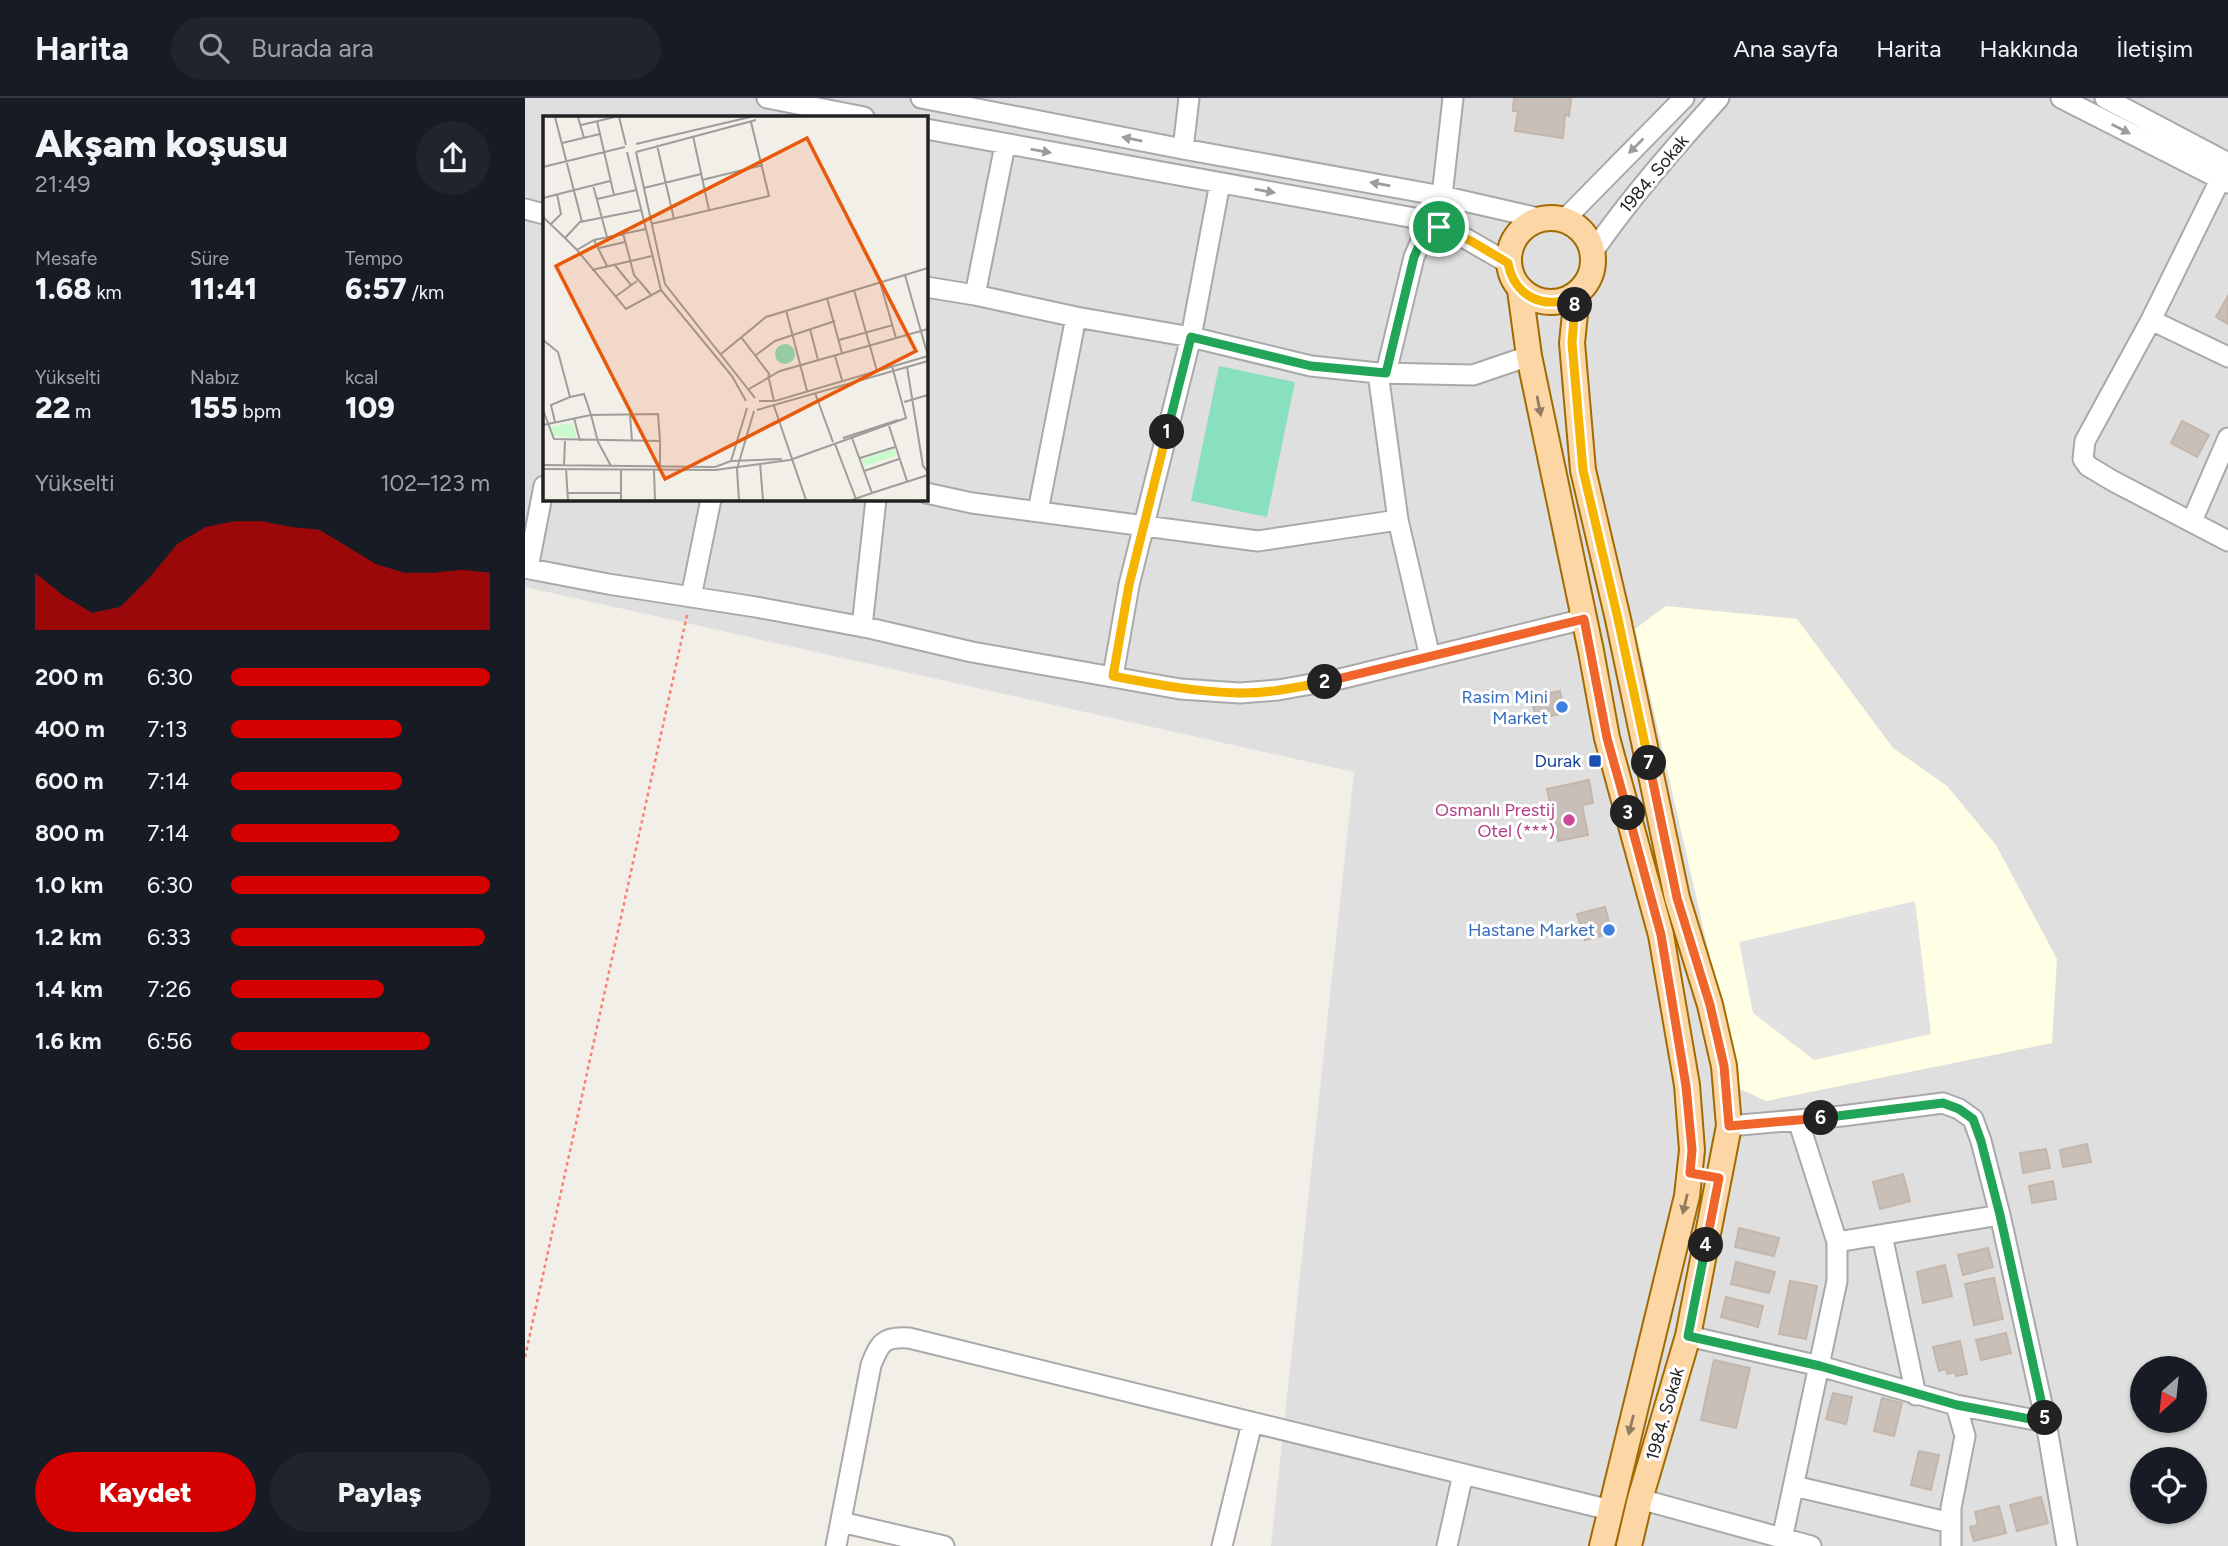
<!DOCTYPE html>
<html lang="tr">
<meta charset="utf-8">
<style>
:root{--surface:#171b24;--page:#20242c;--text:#f1f3f6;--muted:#9ea1a6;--line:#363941;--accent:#d40000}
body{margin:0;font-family:Figtree,sans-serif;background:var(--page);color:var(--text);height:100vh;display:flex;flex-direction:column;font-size:26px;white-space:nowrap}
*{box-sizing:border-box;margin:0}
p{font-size:23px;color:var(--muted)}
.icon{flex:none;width:38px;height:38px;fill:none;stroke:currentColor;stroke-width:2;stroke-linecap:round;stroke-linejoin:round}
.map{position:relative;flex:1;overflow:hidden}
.side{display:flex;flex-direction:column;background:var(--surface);width:525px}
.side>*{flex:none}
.needle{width:46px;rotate:207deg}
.controls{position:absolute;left:1605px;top:1258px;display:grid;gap:14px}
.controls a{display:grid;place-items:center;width:77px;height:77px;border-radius:50%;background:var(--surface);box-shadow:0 2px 5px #0004;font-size:35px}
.pin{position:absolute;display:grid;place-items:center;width:60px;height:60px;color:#fff;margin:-30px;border:4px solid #fff;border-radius:50%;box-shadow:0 2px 7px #0007}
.km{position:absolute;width:35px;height:35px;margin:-18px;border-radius:50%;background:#222;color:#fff;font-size:19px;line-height:35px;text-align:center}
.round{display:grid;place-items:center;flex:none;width:74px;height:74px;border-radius:37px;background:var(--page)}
.head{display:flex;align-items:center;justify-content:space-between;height:119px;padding:0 35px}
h1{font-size:38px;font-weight:800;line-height:52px}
.metrics{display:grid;grid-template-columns:repeat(3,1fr);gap:10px;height:119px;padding:7px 35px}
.metrics div{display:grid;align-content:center}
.metrics b{font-size:30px;font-weight:800}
.metrics small{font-size:19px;font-weight:400}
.metrics p{font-size:19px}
.chart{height:196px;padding:14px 35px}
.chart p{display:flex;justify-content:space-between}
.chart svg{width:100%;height:126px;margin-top:7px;fill:var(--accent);opacity:.7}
.cta{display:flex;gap:14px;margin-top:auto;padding:14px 35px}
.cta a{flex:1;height:80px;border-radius:42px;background:var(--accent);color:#fff;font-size:28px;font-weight:800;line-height:80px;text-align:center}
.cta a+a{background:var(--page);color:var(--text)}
ul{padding:0 35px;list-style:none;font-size:23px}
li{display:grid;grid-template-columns:112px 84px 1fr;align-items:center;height:52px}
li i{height:18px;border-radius:9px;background:var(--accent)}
header{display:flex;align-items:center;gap:42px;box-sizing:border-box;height:98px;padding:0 35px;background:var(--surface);border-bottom:2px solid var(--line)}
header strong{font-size:33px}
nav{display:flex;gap:38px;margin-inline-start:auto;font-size:24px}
.search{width:490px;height:63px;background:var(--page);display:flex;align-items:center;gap:18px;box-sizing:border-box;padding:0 24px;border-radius:38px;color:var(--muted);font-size:26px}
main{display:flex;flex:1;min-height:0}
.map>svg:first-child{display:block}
.residential{fill:#e0dfdf;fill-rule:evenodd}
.education{fill:#ffffe5}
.pitch{fill:#88e0be}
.parking{fill:#e2e2e2}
.building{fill:#c7bfb8;stroke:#c4b6ab;stroke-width:2}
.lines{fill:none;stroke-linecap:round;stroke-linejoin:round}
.minor-casing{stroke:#a9a9a9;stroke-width:23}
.major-casing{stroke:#a06b00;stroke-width:28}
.path{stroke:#fa8072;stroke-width:2.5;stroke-dasharray:3.5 3.5;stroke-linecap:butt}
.minor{stroke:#fff;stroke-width:19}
.major{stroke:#fcd6a4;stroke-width:24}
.oneway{fill:#9c9c9c}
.oneway2{fill:#8f7c63}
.split-1-casing{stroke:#fff;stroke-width:14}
.split-2-casing{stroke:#fff;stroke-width:14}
.split-3-casing{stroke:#fff;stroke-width:14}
.split-4-casing{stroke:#fff;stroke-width:14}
.split-5-casing{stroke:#fff;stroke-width:14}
.split-6-casing{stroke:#fff;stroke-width:14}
.split-7-casing{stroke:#fff;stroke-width:14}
.split-8-casing{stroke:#fff;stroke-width:14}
.split-9-casing{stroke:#fff;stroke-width:14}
.split-1{stroke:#22a559;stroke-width:9}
.split-2{stroke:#f5b400;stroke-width:9}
.split-3{stroke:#f0652b;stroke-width:9}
.split-4{stroke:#f0652b;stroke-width:9}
.split-5{stroke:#22a559;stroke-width:9}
.split-6{stroke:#22a559;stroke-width:9}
.split-7{stroke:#f0652b;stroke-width:9}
.split-8{stroke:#f5b400;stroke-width:9}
.split-9{stroke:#f5b400;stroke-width:9}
.shop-dot{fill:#3f7fe0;stroke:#fff;stroke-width:2.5}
.transit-dot{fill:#1a4fb4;stroke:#fff;stroke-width:2.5}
.hotel-dot{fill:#d1479c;stroke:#fff;stroke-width:2.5}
.labels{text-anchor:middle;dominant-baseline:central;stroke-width:6;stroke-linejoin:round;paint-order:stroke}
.street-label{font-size:18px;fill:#222;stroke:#fff}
.shop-label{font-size:18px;fill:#366cbe;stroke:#fff;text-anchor:end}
.transit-label{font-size:18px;fill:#164399;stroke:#fff;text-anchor:end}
.hotel-label{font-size:18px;fill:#b23c85;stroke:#fff;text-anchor:end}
.inset-road{fill:none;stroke:#9f9d99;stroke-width:2}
.view{fill:#e8590c;fill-opacity:0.15;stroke:#e8590c;stroke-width:3.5}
.inset-edge{fill:none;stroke:#222;stroke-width:3.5}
</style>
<header>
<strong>Harita</strong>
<div class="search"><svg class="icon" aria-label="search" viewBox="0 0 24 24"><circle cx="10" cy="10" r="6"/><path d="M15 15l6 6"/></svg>Burada ara</div>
<nav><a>Ana sayfa</a><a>Harita</a><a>Hakkında</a><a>İletişim</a></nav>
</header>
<main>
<section class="side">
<div class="head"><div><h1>Akşam koşusu</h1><p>21:49</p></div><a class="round"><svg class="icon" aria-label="share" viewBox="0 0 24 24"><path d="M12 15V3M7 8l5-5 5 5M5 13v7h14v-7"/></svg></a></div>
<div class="metrics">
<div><p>Mesafe</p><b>1.68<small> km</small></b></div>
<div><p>Süre</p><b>11:41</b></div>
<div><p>Tempo</p><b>6:57<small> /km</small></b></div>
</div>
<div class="metrics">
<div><p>Yükselti</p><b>22<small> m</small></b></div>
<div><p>Nabız</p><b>155<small> bpm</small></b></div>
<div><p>kcal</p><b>109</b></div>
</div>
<div class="chart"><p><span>Yükselti</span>102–123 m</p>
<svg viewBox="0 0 160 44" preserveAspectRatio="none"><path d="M0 44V24L10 32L20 38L30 36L40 26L50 14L60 8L70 6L80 6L90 8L100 9L110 15L120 21L130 24L140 24L150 23L160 24V44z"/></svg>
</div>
<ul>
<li><b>200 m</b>6:30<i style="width:100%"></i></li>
<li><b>400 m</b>7:13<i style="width:66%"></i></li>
<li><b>600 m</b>7:14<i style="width:66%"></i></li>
<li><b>800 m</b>7:14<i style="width:65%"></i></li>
<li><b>1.0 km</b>6:30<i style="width:100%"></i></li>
<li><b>1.2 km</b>6:33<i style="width:98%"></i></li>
<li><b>1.4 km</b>7:26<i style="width:59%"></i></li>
<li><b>1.6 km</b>6:56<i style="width:77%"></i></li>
</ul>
<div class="cta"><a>Kaydet</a><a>Paylaş</a></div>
</section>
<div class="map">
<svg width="1703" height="1448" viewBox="0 0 1703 1448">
<rect width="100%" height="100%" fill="#f2efe9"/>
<path class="residential" d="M0,0H1703V1448H746L829,674L0,489ZM19,19H401V401H19ZM1617,1270H1670V1323H1617ZM1617,1362H1670V1414H1617Z"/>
<path class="education" d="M1141,508L1272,521L1368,650L1422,688L1471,747L1532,861L1527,945L1241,1003L1215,991L1110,531Z"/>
<path class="pitch" d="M694,268L770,284L742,419L666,403Z"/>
<path class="parking" d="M1390,803L1406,936L1289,962L1228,915L1214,844Z"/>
<path class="building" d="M989,0H1046L1044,18L1040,17L1038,40L990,33L993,13H988Z
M1703,198V226L1691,219Z
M1657,323L1684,337L1672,359L1646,345Z
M1035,593L1040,615L1011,621L1006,599Z
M1064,682L1068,705L1057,707L1063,737L1033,743L1022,691Z
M1080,809L1087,835L1060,842L1052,816Z
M1562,1046L1566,1064L1538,1069L1535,1052Z
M1521,1051L1525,1070L1498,1075L1495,1055Z
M1378,1076L1385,1103L1355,1111L1348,1084Z
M1528,1083L1531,1101L1507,1105L1504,1088Z
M1214,1130L1254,1140L1249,1158L1210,1149Z
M1463,1150L1468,1169L1438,1177L1433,1157Z
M1211,1164L1250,1174L1244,1195L1206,1186Z
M1420,1167L1427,1198L1398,1205L1392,1174Z
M1469,1180L1478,1221L1449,1227L1440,1186Z
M1265,1183L1292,1188L1281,1241L1254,1236Z
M1201,1199L1238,1208L1233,1229L1196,1219Z
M1481,1235L1486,1255L1456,1262L1451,1242Z
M1435,1243L1442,1276L1431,1278L1430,1274L1422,1276L1421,1271L1414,1273L1408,1249Z
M1189,1262L1225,1270L1211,1330L1176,1322Z
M1308,1295L1327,1299L1321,1326L1301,1321Z
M1357,1300L1377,1305L1369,1338L1349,1333Z
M1394,1353L1414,1357L1406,1392L1386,1387Z
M1516,1399L1523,1425L1492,1433L1485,1407Z
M1474,1408L1481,1435L1449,1443L1445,1429L1453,1427L1450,1414Z"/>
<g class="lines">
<defs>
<path id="minor" d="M242,0L339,19
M396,0L658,51L917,98L1018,121
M1536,0L1703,85
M1580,0L1703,65
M401,31L895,121L931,135L983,165
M658,51L664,0
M1695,82L1626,222L1703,259
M917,98L928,0
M0,111L19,116
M1039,122L1159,0
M1067,155C1105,100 1149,50 1194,0
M401,189L450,197L551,219L666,239L786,268L853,275L948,277L1004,258
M450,197L480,47
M1626,222L1560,343L1558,361L1563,368L1588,383L1703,443
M853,275L873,422L905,559
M861,275L889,159L904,125
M401,395L447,405L733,443L873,422
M513,413L551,219
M1667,423L1703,340
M0,470L83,486L231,509L344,530L447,554L655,591L715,595L753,592L815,581L1059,521
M3,470L19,388
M166,499L186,401
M337,529L351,401
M588,578L604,487L666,239L695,85
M1204,1028L1317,1018L1418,1005L1434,1011L1448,1021L1456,1043L1475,1117L1521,1324L1542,1448
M1357,1137L1391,1297
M1312,1144L1475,1117
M1163,1238L1295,1268L1431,1307L1521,1324
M1269,1388L1426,1425
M1115,1401L1286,1448
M316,1424L419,1448
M1257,1441L1312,1183V1144L1273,1022
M311,1448L346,1267C355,1245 358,1238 384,1240L1085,1412
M697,1448L727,1325
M922,1448L938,1376
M1426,1448V1410L1440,1338L1431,1307"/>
<path id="major" d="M984 162a42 42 0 1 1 84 0a42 42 0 1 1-84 0Z
M995,192L1004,258L1066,553L1082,640L1136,837L1162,987L1167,1052L1162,1098L1077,1448
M1052,196L1047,245L1058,372L1093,521L1152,800L1185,907L1199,968L1204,1028L1163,1238L1115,1401L1104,1448"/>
</defs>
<use href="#minor" class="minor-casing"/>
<use href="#major" class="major-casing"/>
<path class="path" d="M0,1259L162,517"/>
<use href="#minor" class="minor"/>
<use href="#major" class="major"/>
</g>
<defs><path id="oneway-solid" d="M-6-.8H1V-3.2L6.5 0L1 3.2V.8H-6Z" transform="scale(1.75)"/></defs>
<g class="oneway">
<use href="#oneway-solid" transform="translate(1596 31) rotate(27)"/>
<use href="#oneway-solid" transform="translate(607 41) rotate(-169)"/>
<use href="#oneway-solid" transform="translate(1111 48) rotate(135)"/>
<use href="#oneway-solid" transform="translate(516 53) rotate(10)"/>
<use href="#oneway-solid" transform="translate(855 86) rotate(-170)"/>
<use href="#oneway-solid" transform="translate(740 93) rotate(10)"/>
</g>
<g class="oneway2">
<use href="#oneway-solid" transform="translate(1014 308) rotate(79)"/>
<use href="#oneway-solid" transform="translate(1160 1106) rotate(103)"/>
<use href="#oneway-solid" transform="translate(1106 1327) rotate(104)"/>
</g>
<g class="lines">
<defs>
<path id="split-1" d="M642,334L666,239L786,268L861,275L889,159L904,125L914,129"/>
<path id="split-2" d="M642,334L604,487L588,578C629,586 671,594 713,595C742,596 772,589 800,584"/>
<path id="split-3" d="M800,584L1059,521L1082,640L1103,715"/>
<path id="split-4" d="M1103,715L1136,837L1161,988L1167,1052L1165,1075L1194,1080L1181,1147"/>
<path id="split-5" d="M1181,1147L1163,1238L1295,1268L1432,1307L1521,1324L1520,1320"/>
<path id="split-6" d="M1296,1020L1418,1005L1434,1011L1448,1021L1456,1043L1475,1117L1520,1320"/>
<path id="split-7" d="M1124,665L1152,800L1185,907L1199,968L1204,1028L1296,1020"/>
<path id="split-8" d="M1050,207L1047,245L1058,372L1093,521L1124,665"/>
<path id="split-9" d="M914,129L946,143L983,165C989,199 1022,215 1052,196L1050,207"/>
</defs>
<use href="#split-1" class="split-1-casing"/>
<use href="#split-2" class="split-2-casing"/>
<use href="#split-3" class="split-3-casing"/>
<use href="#split-4" class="split-4-casing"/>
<use href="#split-5" class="split-5-casing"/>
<use href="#split-6" class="split-6-casing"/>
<use href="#split-7" class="split-7-casing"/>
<use href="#split-8" class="split-8-casing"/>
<use href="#split-9" class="split-9-casing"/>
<use href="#split-1" class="split-1"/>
<use href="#split-2" class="split-2"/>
<use href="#split-3" class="split-3"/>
<use href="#split-4" class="split-4"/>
<use href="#split-5" class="split-5"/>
<use href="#split-6" class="split-6"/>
<use href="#split-7" class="split-7"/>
<use href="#split-8" class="split-8"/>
<use href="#split-9" class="split-9"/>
</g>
<g class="shop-dot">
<circle cx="1037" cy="609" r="7"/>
<circle cx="1084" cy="832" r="7"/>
</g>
<rect class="transit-dot" x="1063" y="656" width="14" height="14" rx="3.5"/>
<circle class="hotel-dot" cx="1044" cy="722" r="7"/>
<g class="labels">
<g class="street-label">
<text transform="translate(1129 76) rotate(-50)">1984. Sokak</text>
<text transform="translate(1140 1316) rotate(-74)">1984. Sokak</text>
</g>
<g class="shop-label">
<text x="1023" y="599">Rasim Mini<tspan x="1023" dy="21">Market</tspan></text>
<text x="1070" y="832">Hastane Market</text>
</g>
<g class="transit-label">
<text x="1056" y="663">Durak</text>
</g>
<g class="hotel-label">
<text x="1030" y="712">Osmanlı Prestij<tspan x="1030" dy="21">Otel (***)</tspan></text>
</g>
</g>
<g transform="translate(18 18)">
<rect width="385" height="385" fill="#f2efe9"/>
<path d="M30,307L33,322L9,319L7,311ZM351,333L353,340L321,350L319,343Z" fill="#c8facc"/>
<path d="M232 238a10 10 0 1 1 20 0a10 10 0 1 1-20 0Z" fill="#88e0be"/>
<path class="inset-road" d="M12,1L39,106M35,1L41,22M76,1L83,29M54,5L71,79M38,9L72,1M150,20L166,94M19,27L57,18M93,28L207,1M114,29L131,103M84,36L118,174L189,260L203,285M93,36L213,4M93,36L122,168L212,282M0,51L82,31M159,64L220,49M50,69L64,121M101,72L158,58M0,82L67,65M54,83L93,74M0,101L22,122M8,108L18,98L14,78M108,108L226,80L208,6M103,113L51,124L34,134L83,193L118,174M80,117L91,159L109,180M51,124L64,150M56,132L82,126M34,134L22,122L37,106L98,94M71,148L88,169M49,154L109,140M362,159L385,240M337,166L353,222M311,174L334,255M72,181L94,165M284,182L299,237M243,194L264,275M267,213L275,244M198,221L227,259M0,224L15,236L27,281L8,289L12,306M296,224L350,209M178,238L223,201L385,152M213,239L232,225L292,205M292,240L299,264M364,251L380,350L385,356M225,259L231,285M206,273L237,255L385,213M272,277L290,326M27,281L41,278L48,299L115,298L117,325M216,285H232L385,240M361,286L385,279M231,290L263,384M0,294L11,323L117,325V350M214,294L385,245M87,298L89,325M31,302L37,325M0,309L48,299L55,326L68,350M346,310L364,365M300,322L355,304M309,322L329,377L385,359M292,328L313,383M317,342L352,331M188,345L204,292M217,347L220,384M0,349L172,351L188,345L239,343M21,349L22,325M0,353L172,354L247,344L363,302L349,250M23,353L25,384M111,354L112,384M321,355L356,343M24,377H78M78,384V354M196,384L194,353L211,295M309,384L329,377"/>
<path class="view" d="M264,22L373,235L122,363L13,150Z"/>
<rect width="385" height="385" class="inset-edge"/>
</g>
</svg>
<div class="controls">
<a><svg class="needle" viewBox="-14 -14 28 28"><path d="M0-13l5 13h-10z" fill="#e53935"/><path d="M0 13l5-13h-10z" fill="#9ea1a6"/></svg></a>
<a><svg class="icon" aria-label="locate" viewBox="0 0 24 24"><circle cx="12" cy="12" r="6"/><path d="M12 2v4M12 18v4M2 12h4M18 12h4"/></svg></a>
</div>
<div class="pin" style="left:914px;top:129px;background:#1e9e55"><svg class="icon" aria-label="arrive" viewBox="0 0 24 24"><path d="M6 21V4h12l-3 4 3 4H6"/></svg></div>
<b class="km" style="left:642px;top:334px">1</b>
<b class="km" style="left:800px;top:584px">2</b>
<b class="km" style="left:1103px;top:715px">3</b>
<b class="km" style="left:1181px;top:1147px">4</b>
<b class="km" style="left:1520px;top:1320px">5</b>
<b class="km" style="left:1296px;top:1020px">6</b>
<b class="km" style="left:1124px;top:665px">7</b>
<b class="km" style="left:1050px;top:207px">8</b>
</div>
</main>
